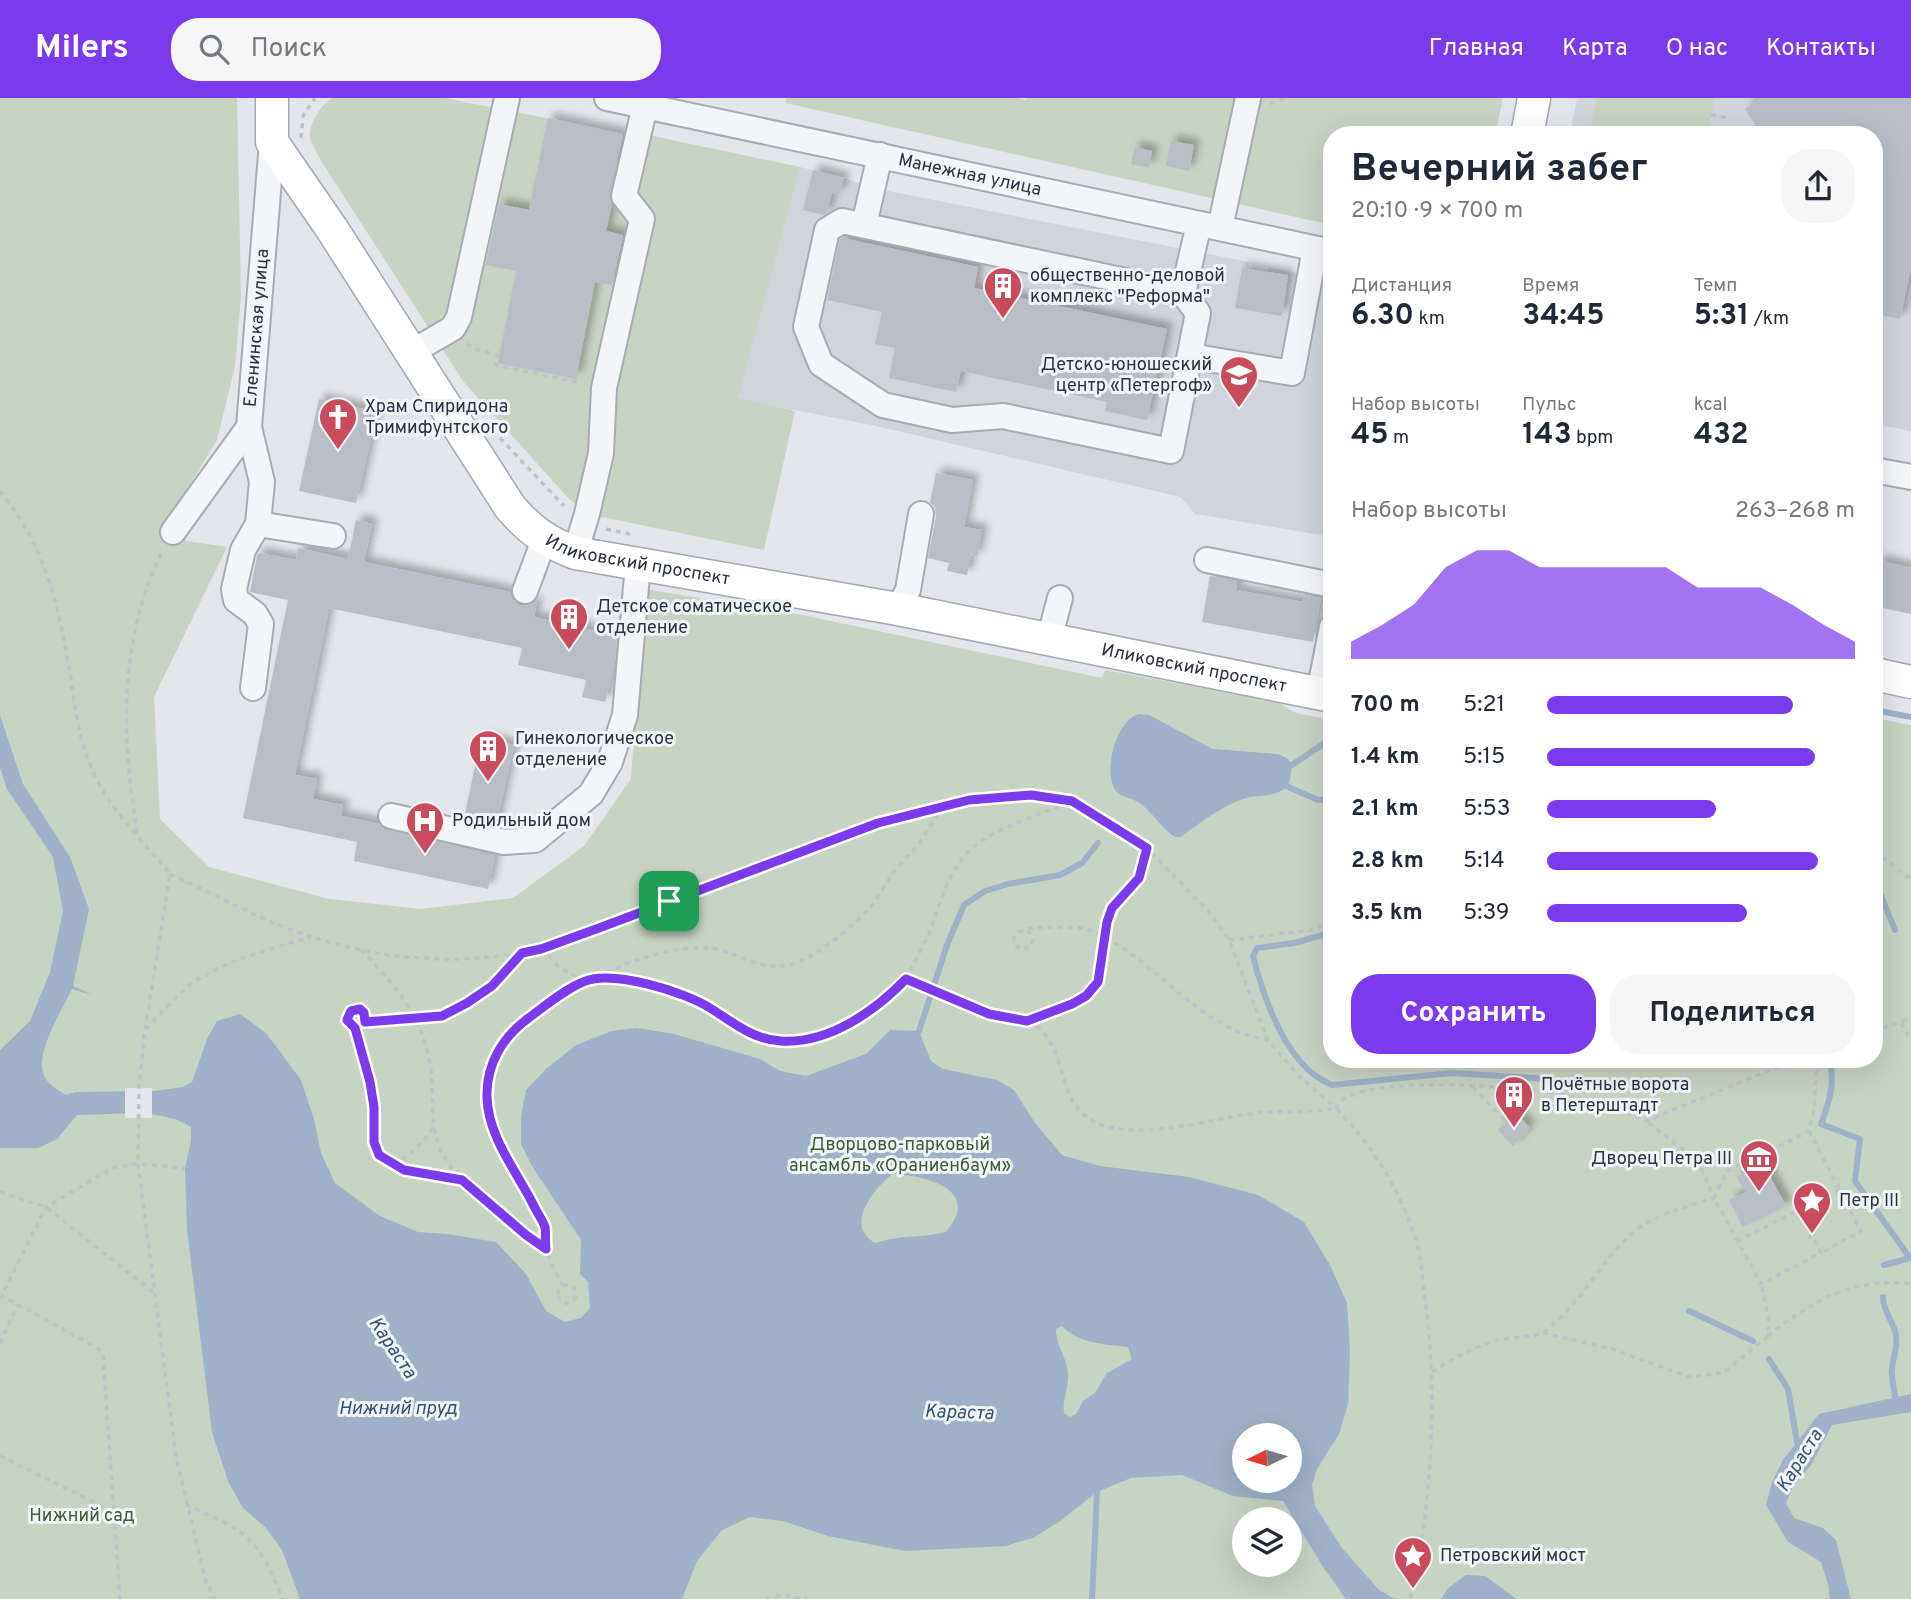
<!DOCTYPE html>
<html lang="ru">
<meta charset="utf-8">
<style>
:root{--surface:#fff;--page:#f6f6f7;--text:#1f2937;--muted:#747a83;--accent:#7c3aed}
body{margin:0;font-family:Overpass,sans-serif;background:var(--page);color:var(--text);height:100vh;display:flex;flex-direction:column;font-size:26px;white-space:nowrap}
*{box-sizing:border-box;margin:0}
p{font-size:23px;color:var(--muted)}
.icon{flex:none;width:38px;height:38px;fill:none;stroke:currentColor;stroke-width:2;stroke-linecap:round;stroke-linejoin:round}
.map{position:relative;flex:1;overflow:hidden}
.drawer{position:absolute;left:1323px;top:28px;width:560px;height:942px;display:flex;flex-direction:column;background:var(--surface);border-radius:28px;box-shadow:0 7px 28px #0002}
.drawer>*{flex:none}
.needle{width:46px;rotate:265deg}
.fabs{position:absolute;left:1232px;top:1325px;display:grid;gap:14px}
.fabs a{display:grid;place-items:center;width:70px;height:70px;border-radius:50%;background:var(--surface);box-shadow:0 7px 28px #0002;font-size:35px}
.pin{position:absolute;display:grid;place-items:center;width:60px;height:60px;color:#fff;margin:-30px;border-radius:14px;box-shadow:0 4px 10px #0006}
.round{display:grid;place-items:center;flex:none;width:74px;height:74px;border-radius:28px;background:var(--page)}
.overview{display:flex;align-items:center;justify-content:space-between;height:119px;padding:0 28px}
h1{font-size:38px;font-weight:700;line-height:52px}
.figures{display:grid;grid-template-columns:repeat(3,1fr);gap:10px;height:119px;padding:7px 28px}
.figures div{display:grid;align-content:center}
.figures b{font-size:30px;font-weight:700}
.figures small{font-size:19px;font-weight:400}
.figures p{font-size:19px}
.chart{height:196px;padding:14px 28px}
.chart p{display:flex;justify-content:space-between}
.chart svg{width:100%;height:126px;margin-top:7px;fill:var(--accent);opacity:.7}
.cta{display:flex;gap:14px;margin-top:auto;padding:14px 28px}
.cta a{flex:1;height:80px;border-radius:28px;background:var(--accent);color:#fff;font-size:28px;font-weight:700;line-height:80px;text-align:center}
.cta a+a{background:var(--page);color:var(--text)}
ul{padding:0 28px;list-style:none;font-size:23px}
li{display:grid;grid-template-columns:112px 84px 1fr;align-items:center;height:52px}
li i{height:18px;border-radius:9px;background:var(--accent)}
header{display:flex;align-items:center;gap:42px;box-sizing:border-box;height:98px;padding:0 35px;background:var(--accent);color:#fff}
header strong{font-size:33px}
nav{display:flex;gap:38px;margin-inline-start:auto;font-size:24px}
.search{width:490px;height:63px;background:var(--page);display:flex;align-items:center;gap:18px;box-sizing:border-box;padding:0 24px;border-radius:28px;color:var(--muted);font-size:26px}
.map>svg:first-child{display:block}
.built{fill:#d0d4db}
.green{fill:#c7d3c3;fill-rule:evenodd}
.water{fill:#9eb1c8;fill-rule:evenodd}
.pier{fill:#e2e5ea}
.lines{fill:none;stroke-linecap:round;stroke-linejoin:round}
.stream{stroke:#9eb1c8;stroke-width:6}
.building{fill:#b9bec6;filter:url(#shadow)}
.minor-casing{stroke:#a7acb4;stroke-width:28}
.major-casing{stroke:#a1a9b5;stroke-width:35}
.path{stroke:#bfc2c8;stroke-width:3.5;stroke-dasharray:5 5;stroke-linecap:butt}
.minor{stroke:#f4f5f8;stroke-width:24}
.major{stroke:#fff;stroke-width:32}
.route-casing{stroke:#fff;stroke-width:14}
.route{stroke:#7c3aed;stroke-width:9}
.labels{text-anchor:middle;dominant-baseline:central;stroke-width:6;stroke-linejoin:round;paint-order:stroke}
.street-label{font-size:18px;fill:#2a3241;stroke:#f1f4f7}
.poi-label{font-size:18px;fill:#2a3241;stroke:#f1f4f7;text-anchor:start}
.park-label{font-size:18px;fill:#3e5c38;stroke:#f1f4f7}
.water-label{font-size:19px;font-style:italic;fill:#365073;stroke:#f1f4f7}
</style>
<header>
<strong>Milers</strong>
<div class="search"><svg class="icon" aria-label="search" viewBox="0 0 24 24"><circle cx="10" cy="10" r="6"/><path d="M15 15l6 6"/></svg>Поиск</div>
<nav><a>Главная</a><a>Карта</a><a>О нас</a><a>Контакты</a></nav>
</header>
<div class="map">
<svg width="1911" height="1501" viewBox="0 0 1911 1501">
<defs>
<filter id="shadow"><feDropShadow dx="6" dy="-6" stdDeviation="3.5" flood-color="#0004"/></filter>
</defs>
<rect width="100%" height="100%" fill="#e2e5ea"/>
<path class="built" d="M1577,0H1911V333L1874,326L1882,281L1874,279V37H1570Z
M800,69L844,80L873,90L1249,164V170L1268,173L1269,169L1332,183V439L1195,416L1181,399L872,327L737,301Z"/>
<path class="green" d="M0,0H237L241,197L235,268L217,342L165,428L187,443L227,449L154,599L160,721L209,769L329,801L421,811L513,800L584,748L631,681L645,491L802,517L1102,580L1105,572L1275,603L1296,615L1332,622V961H1874V620L1911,627V1501H0ZM1244,1337H1290V1382H1244ZM1244,1421H1290V1466H1244Z
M332,0H445L626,36L639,35L800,69L738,300L795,313L764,452L587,416L569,401L463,283L323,66C319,58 311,47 310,39C309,26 321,6 332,0Z
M786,0H1018L1026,2L1027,0H1503L1495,37H1332V127L785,5Z
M1597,0H1715L1707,37H1589Z"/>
<path class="water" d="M1139,616L1149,617L1213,651L1278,656L1287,660L1292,667C1291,674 1291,682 1287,688C1276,700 1259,696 1246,700C1221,708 1201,724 1181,739H1175C1160,730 1150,709 1134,702C1128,699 1120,699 1115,692C1103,672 1116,622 1139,616Z
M0,617L23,686L70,759L89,811L73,888L92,897L72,891C63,910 36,953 43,974C46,986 56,991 66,997L76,994L155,993L183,989L192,984L207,941L217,923L240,916L266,935L301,982L314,1021L321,1055L335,1085L380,1118L418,1134L447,1136L496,1144L526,1176L546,1213L565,1224L581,1220L590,1210L588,1184L580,1176L581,1142L532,1068L521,1046V1018L526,992L546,971L576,947L612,933L637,930L674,936L760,961L780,973L806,978L866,956L890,932L919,933L931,963L943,971L997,982L1014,992L1035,1025L1062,1057L1100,1068L1189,1079L1258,1097L1304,1124L1330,1167L1347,1205L1350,1253L1348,1306L1339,1336L1317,1371L1312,1387L1315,1408L1342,1450L1379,1492L1395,1501H1346L1323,1469L1283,1403L1233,1398L1182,1377L1131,1380L1097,1394L1060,1423L1033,1440L1005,1448L905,1453L828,1438L783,1423L750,1419L722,1432L697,1463L682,1501H300L282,1452L265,1429L243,1410L228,1383L212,1334L187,1132L185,1070L191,1043V1029C163,1009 111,1017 77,1017L57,1041L38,1050H0V952L30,923L50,874L63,813L53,759L7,691L0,670ZM892,1076C910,1076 958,1084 958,1109C958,1118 951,1127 946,1134C922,1140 899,1137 875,1145C844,1128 873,1092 892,1076ZM1062,1228C1079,1246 1104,1246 1128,1249L1132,1261L1107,1275L1095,1295L1083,1303L1076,1316L1070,1319L1064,1315C1062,1301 1069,1289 1068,1275C1067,1260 1055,1245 1056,1231ZM1244,1337H1290V1382H1244Z
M1911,1296V1314L1832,1327L1811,1367L1793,1389L1786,1405L1794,1420L1823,1430L1836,1442L1851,1501H1830L1828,1486L1821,1464L1788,1444L1766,1407L1772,1384L1783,1362L1819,1316Z
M1466,1477L1485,1478L1517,1501H1441L1448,1490Z"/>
<path class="pier" d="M125,990H152V1020H125Z"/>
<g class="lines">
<path class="stream" d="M1874,612L1911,619
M1286,668L1292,667L1332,640
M1286,688L1318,702L1332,701
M1874,780L1895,832
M1330,835L1294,845L1257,850L1253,858C1264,901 1287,969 1332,987L1452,975L1535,980L1577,987
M919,933L947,847L964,807L985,793L1008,786L1060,777L1082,765L1098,745
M1829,961C1836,983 1829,1005 1821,1026L1860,1041L1855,1083L1910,1160L1884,1167
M1883,1199C1883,1214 1893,1222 1896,1237C1898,1249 1893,1259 1892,1271C1891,1279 1894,1290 1895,1299
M1689,1213L1753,1243
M1769,1261L1788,1291L1797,1344
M1092,1501L1097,1394"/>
</g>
<path class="building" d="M1760,0H1911V170L1900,221L1874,216V87L1877,74L1874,69V37H1853L1833,31L1824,37H1762L1745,11Z
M548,20L623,36L610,95L612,106L606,133L623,137L612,187L595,184L576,281L498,265L516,173L486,167L499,106L529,112Z
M1171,43L1194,47L1189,73L1166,68Z
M1135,49L1152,53L1149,70L1131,66Z
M813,72L844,80L839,97L832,95L827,115L823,117L803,112Z
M843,140L978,169L974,190L1167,231L1147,322L1105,313L1107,304L961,273L956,294L889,280L895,250L875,246L882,214L827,202L840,141Z
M1242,170L1288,177L1282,218L1235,210Z
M319,301L377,314L356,405L299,393Z
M936,375L973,382L964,429L982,432L977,459L971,457L967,477L947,473L949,465L928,460L936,419L935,409L930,404Z
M356,422L372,426L364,464L510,494L513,502L519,507L527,508L537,504L534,519L617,538L615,564L605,604L582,599L586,582L518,567L522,550L329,510L295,677L317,681L313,701L343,707L341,718L379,726L388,732L495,757L488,791L354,763L357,744L243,720L288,502L250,494L257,458L259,455L296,462L298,450L348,461Z
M1878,462L1911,470V516L1874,508V480Z
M1210,478L1237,483L1236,492L1303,504L1305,497L1321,500L1313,544L1202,524Z
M481,640L514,647L496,727L464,720Z
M1516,1015L1530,1030L1513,1048L1498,1032Z
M1763,1065L1786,1108L1743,1129L1729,1102L1746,1094L1736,1079Z"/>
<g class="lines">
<defs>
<g id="minor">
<path id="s1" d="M607,0L1332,154"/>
<path d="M842,123L1183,195L1198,215L1171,353L1003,318L952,322L883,307L821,266L806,229L827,132Z"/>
<path d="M864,127L880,57"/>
<path d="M1220,130L1248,0"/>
<path d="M1183,195L1199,126"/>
<path d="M410,255L453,230L459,219L507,0"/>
<path d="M1190,258L1292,275L1315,151"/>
<path d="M249,329L262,384L258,426L243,452L234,491L236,502L255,516L261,526L253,590"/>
<path d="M1874,372L1911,379"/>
<path d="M258,426L333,438"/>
<path id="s2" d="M173,434L249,329L272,44"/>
<path d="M575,455L587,416L601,355L604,290L642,121L624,98L645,8"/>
<path d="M1207,462L1332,487"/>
<path d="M525,493L544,442"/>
<path d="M898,511L908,492L921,416"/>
<path d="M1049,542L1060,500"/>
<path d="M1319,595L1332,529"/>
<path d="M391,718L504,744L535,742L591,696L610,664L625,617L638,466"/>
</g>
<g id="major">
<path id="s3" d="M272,0V44L332,131L510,409C531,433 545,443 575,455L898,511L1332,598"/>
<path d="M1527,37L1534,0"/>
<path d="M1874,576L1911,584"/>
</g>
</defs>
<use href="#minor" class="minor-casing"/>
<use href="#major" class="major-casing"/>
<path class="path" d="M1270,6L1284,0
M1711,17L1728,20
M301,40L303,18L315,0
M467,246L477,252L497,257L496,267L581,285
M500,340L564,408
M0,393C47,450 59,510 71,581C75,610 79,641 91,669C107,709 142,742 170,776L145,932L139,987L138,1066L176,1359L206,1484L215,1501
M606,431L630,436
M137,735C133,705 128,674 127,644C124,581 133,511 162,454
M1874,753L1911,781
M170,776C217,797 263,824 312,839C384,863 467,868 541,851L878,725L969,702L1031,697L1072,703L1147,750L1207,812L1229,842L1268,942L1298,977L1336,1010C1339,1006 1342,1001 1347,999C1384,979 1510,988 1554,995C1586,1001 1616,1010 1646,1023L1797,961
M1027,833C1033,837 1034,841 1031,848L1022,852L1017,849L1014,839L1018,834C1031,829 1045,829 1060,829C1068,829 1078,829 1086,831C1100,835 1112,843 1124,851C1170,882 1211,934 1268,942
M1229,842L1311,832L1332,825
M541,851L559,869L584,883
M361,852C396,887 426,923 431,974C434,998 430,1025 439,1048C449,1075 472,1088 493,1106C510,1122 527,1137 546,1151
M598,879C629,862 681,845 716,851C739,856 759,871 783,868C809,866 849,832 867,813C877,802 885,786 894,774C903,762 914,753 922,741C929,731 936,720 942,710
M906,882C913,867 921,852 928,837C941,806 948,769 976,747C1001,728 1041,716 1070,704
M348 920a9 9 0 1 1 18 0a9 9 0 1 1-18 0Z
M1027,923L1072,906L1086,898L1098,884L1107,824L1112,810L1139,780L1147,751
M365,924C389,922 417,924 441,918C474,909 500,881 522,855
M1901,925L1911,942
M355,930C361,956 372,983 374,1009C375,1024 369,1044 379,1057C394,1077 439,1079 462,1082
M146,931C163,913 180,892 202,879C235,860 274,849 310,840
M1874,934L1911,920
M1473,989L1507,1025
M1809,1033L1861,1133L1821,1155
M1770,1053L1809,1033L1814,1012L1817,961
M393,1066C412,1057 422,1046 434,1028
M0,1094L46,1109L154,1195
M1811,1135L1810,1139L1813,1140L1815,1136L1811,1135L1770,1053L1727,1073L1714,1100L1761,1186L1821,1155L1813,1140
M1737,1143L1840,1092
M558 1196a9 9 0 1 1 18 0a9 9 0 1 1-18 0Z
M563,1188C557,1176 548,1162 546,1149C544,1142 546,1135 544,1128C537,1106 521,1088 511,1068C473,998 478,955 543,909C556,900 570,889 584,883C602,876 633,882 652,887C672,892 693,900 711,910C735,925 756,944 787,944C833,943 876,913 906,882C933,893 962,909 990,917C1002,920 1016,918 1027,923C1066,941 1056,987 1080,1013C1115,1052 1210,1020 1256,1015C1283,1012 1309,1015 1336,1010C1373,1048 1402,1095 1417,1146C1421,1161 1422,1178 1424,1193C1438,1290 1433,1406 1410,1501
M0,1197L96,1249L103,1257L120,1501
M0,1201L46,1109L115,1069L138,1066L185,1070
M1543,1235L1612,1251L1689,1279L1723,1275L1768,1238L1769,1222L1761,1186
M1768,1238C1811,1203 1853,1179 1911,1186
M0,1245L18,1206
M1432,1274C1453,1261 1474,1248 1499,1242C1513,1238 1535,1241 1546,1232C1582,1205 1601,1161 1635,1133C1657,1115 1688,1109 1714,1100L1702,1072L1684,1052L1646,1023
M0,1358L114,1414
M186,1407C245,1432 260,1440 282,1501
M766,1501L783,1497L807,1501"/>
<use href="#minor" class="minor"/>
<use href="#major" class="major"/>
</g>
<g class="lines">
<defs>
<path id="route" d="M1031,697L1072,703L1147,750L1139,780L1112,810L1107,824L1098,884L1086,898L1072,906L1027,923L989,916L906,881C875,913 829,946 781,943C753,942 733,924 710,910C685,894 612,871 583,884C564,892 546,907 530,919C503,938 486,966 487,999C488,1040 518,1075 535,1110C538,1116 543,1123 545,1129C546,1136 545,1144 546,1151L526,1137L462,1082L404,1072L379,1057L374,1044V1009L370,984L355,930L347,922L351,913L360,911L364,915L365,924L442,918L467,905L492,888L522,855L541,851L599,830L878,725L969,702Z"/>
</defs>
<use href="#route" class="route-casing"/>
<use href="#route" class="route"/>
</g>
<defs>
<symbol id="building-pin" viewBox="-11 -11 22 30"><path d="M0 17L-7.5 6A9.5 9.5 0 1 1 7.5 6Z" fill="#c94c5c" stroke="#f1f4f7"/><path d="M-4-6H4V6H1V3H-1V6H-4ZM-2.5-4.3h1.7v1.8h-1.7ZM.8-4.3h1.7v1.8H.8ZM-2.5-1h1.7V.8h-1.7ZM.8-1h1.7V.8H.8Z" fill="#fff"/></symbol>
<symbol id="school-pin" viewBox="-11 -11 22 30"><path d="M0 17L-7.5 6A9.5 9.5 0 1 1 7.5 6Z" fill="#c94c5c" stroke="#f1f4f7"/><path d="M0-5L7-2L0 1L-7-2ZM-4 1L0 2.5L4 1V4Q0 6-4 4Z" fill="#fff"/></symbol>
<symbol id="church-pin" viewBox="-11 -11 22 30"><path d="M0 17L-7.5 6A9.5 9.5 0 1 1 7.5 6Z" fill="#c94c5c" stroke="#f1f4f7"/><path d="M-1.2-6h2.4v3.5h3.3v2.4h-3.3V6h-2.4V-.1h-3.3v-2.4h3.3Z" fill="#fff"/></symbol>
<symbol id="hospital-pin" viewBox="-11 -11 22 30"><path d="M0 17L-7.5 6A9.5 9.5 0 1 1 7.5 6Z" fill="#c94c5c" stroke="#f1f4f7"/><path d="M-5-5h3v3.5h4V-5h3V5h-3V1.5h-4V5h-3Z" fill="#fff"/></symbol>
<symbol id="museum-pin" viewBox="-11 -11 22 30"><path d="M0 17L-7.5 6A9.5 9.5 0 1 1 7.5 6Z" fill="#c94c5c" stroke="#f1f4f7"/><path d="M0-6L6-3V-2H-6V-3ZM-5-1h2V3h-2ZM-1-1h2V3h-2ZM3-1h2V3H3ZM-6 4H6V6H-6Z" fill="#fff"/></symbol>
<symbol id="sight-pin" viewBox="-11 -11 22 30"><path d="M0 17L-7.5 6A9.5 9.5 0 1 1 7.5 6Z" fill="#c94c5c" stroke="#f1f4f7"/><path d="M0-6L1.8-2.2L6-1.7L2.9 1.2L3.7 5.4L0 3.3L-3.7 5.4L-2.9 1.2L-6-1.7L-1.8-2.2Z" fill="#fff"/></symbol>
</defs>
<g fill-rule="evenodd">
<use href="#building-pin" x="981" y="166" width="44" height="60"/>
<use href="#school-pin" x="1217" y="255" width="44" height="60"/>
<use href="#church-pin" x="316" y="297" width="44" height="60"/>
<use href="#building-pin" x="547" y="497" width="44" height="60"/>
<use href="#building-pin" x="466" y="629" width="44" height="60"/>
<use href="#hospital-pin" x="403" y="701" width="44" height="60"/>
<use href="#building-pin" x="1492" y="975" width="44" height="60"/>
<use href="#museum-pin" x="1737" y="1039" width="44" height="60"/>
<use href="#sight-pin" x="1790" y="1081" width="44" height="60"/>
<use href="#sight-pin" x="1391" y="1436" width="44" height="60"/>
</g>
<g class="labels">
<g class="street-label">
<text stroke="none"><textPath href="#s1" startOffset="371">Манежная улица</textPath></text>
<text stroke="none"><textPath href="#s2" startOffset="229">Еленинская улица</textPath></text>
<text stroke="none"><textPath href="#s3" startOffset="623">Иликовский проспект</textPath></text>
<text stroke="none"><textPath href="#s3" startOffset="1190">Иликовский проспект</textPath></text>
</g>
<g class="poi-label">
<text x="1030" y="178">oбщеcтвенно-деловoй<tspan x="1030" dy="21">кoмплeкc "Peфoрма"</tspan></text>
<text x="1212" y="267" text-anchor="end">Детско-юношеский<tspan x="1212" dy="21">центр «Петергоф»</tspan></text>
<text x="365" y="309">Храм Спиридона<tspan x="365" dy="21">Тримифунтского</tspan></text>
<text x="596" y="509">Детское соматическое<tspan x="596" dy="21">отделение</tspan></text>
<text x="515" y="641">Гинекологическое<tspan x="515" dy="21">отделение</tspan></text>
<text x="452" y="723">Родильный дом</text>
<text x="1541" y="987">Почётные ворота<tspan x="1541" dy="21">в Петерштадт</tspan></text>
<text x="1732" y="1061" text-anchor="end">Дворец Петра III</text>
<text x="1839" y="1103">Петр III</text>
<text x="1440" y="1458">Петровский мост</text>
</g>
<g class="park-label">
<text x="900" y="1047">Дворцово-парковый<tspan x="900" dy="21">ансамбль «Ораниенбаум»</tspan></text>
<text x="82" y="1418">Нижний сад</text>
</g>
<g class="water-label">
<text transform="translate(392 1250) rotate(56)">Караста</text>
<text x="398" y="1311">Нижний пруд</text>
<text transform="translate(959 1315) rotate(2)">Караста</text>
<text transform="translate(1800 1363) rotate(-58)">Караста</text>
</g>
</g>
</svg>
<div class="fabs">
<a><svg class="needle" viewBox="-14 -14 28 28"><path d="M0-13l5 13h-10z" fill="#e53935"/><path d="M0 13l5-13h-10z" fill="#747a83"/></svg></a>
<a><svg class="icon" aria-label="layers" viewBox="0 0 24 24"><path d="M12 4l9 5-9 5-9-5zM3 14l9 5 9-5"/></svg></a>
</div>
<div class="pin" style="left:669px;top:803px;background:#1e9e55"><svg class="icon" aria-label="arrive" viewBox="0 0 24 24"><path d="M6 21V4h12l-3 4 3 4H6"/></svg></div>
<section class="drawer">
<div class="overview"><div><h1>Вечерний забег</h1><p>20:10 · 9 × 700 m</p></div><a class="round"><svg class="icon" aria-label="share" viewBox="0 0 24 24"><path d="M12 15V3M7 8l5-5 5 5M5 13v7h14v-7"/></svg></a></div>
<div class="figures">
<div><p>Дистанция</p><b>6.30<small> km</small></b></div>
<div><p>Время</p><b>34:45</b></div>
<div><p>Темп</p><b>5:31<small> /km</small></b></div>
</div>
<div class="figures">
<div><p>Набор высоты</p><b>45<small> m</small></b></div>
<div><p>Пульс</p><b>143<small> bpm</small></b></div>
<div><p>kcal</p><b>432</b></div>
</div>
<div class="chart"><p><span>Набор высоты</span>263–268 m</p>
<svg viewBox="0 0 160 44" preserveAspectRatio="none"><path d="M0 44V38L10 32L20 25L30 12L40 6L50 6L60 12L70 12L80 12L90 12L100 12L110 19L120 19L130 19L140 25L150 32L160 38V44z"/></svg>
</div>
<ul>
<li><b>700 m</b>5:21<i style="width:80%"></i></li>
<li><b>1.4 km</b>5:15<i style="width:87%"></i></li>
<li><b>2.1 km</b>5:53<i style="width:55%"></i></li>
<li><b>2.8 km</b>5:14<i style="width:88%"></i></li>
<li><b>3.5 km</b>5:39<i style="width:65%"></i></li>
</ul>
<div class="cta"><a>Сохранить</a><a>Поделиться</a></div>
</section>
</div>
